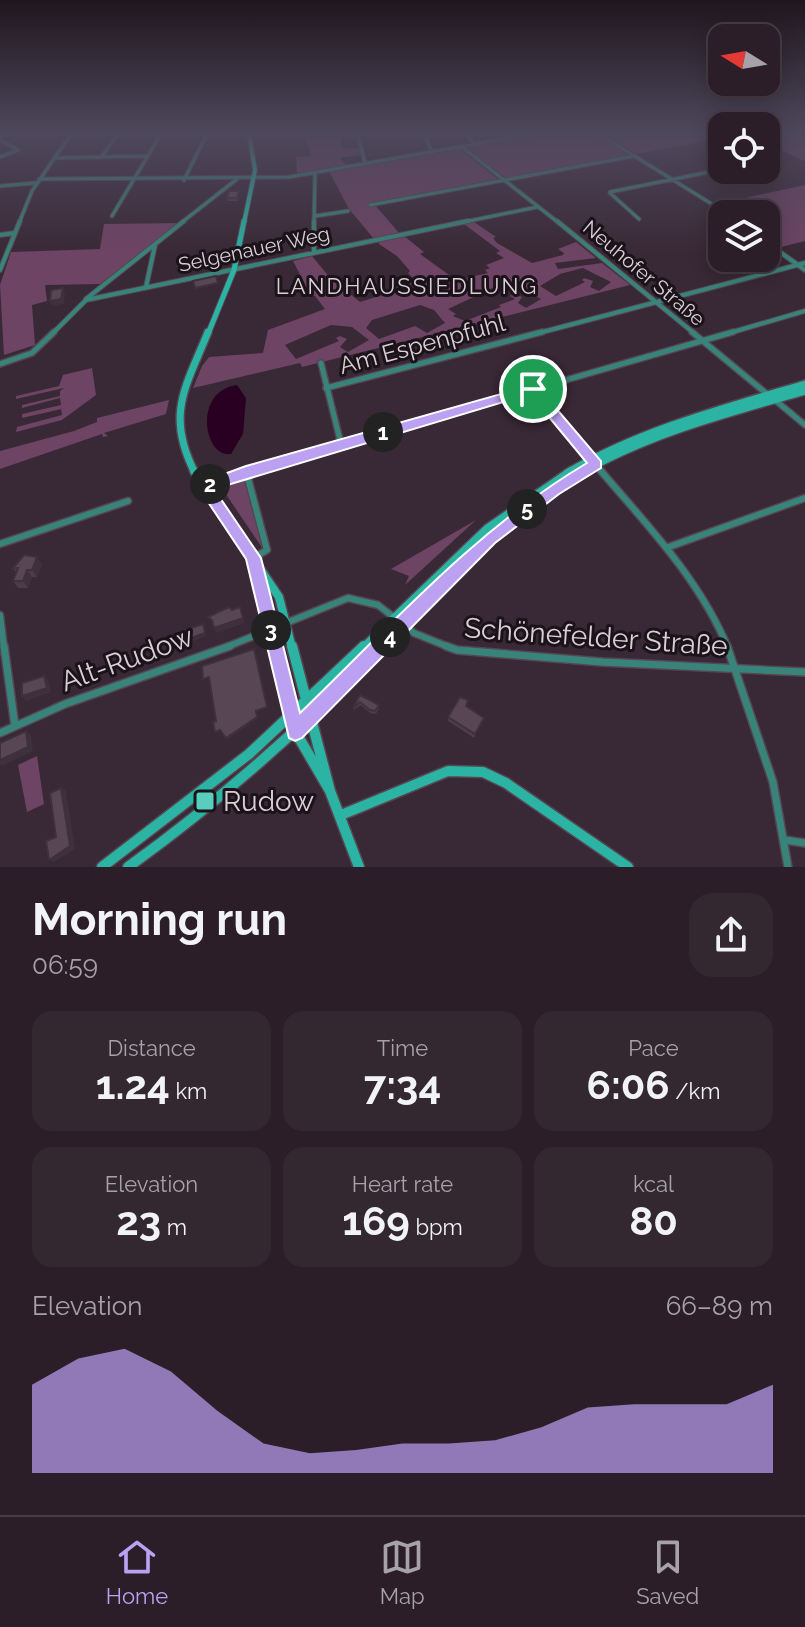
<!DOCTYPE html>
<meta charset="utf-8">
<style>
:root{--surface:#2b1e28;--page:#332730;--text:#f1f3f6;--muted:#a6a2a8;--line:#473c45;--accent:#bca0f2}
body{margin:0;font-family:Raleway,sans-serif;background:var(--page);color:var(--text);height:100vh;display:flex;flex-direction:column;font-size:30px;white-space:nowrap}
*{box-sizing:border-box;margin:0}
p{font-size:26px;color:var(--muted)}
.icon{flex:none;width:44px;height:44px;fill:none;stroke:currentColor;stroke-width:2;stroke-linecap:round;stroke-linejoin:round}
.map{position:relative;height:867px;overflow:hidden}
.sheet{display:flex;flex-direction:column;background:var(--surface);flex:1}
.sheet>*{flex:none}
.needle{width:52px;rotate:281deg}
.controls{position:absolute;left:708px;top:24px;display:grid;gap:16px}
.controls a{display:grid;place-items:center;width:72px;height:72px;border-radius:16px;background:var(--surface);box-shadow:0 4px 20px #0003,0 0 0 2px var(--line);font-size:40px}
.pin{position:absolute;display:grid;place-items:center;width:68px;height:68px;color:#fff;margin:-34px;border:4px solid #fff;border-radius:50%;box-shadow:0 2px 8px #0007}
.km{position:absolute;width:40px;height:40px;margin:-20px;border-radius:50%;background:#222;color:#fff;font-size:22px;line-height:40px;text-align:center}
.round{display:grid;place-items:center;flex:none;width:84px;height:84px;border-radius:24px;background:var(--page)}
.headline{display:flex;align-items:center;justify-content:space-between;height:136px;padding:0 32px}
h1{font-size:44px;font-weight:700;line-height:60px}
.stats{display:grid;grid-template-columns:repeat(3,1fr);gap:12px;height:136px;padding:8px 32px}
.stats div{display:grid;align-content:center;border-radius:20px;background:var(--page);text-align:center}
.stats b{font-size:40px;font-weight:700}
.stats small{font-size:22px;font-weight:400}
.stats p{font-size:22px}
.chart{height:224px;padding:16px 32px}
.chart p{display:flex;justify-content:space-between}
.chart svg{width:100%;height:144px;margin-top:8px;fill:var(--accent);opacity:.7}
.tabs{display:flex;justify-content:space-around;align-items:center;height:112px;border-top:2px solid var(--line);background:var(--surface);font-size:22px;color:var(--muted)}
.tabs a{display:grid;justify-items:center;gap:4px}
.tabs .current{color:var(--accent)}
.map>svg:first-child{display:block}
.green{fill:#6e4464;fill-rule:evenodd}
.water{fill:#290022}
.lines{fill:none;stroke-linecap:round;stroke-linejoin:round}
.street-far4-casing{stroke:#564652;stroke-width:5}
.street-far3-casing{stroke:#564652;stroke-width:6}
.street-far2-casing{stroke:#564652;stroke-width:8}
.street-far1-casing{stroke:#564652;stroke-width:9}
.street-casing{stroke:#564652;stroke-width:10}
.secondary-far4-casing{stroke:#564652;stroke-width:6}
.secondary-far3-casing{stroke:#564652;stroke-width:7}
.secondary-far2-casing{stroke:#564652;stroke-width:10}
.secondary-far1-casing{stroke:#564652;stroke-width:11}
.secondary-casing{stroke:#564652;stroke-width:13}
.street-far4{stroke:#39847a;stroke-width:3}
.street-far3{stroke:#39847a;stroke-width:4}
.street-far2{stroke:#39847a;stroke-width:5}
.street-far1{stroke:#39847a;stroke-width:6}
.street{stroke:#39847a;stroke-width:7}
.secondary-far4{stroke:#2bb4a4;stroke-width:4}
.secondary-far3{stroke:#2bb4a4;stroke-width:5}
.secondary-far2{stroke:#2bb4a4;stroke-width:7}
.secondary-far1{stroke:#2bb4a4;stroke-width:8}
.secondary{stroke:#2bb4a4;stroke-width:10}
.wall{fill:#4d3c48}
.shaded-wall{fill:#3e313b}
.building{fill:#594654;stroke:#3e313b;stroke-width:2}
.route{fill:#bca0f2;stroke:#fff;stroke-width:2;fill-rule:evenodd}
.poi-dot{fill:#59cebe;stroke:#1b1319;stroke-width:3}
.labels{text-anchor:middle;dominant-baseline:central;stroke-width:6;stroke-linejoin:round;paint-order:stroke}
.far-street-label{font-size:20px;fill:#daced6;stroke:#1b1319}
.far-neighbourhood-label{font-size:22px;letter-spacing:2px;fill:#daced6;stroke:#1b1319}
.street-label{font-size:24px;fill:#daced6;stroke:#1b1319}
.near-street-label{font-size:28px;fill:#daced6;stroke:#1b1319}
.near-poi-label{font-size:28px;fill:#daced6;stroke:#1b1319;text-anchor:start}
</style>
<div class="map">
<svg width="805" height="867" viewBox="0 0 805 867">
<rect width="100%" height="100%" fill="#392835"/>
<path class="green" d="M304,134H340L342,149L358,148L360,155L340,158L347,166L297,174L296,157L312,156Z
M540,134H596L629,156L507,179L466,148Z
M604,134H722V138L637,154Z
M766,134H805V161L766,143Z
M460,149L499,180L375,205L400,234L374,239L349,209L329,171Z
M805,185V241L777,248L766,240V214H730L717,204Z
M474,222L496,237L493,238L497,243L532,263L563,255L564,253L558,249L576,242L596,258L555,263L558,269L602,263L630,285L302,367L300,363L193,388L202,366L209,357L263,353L268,330L325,309L315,296H311L293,261L312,256L331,279L360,302L398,290L394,285L414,279L408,273L410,271L397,256L379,244V241L404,236L424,252L420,254L456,280L488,273L485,270L490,268L486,265L504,258L496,253L500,251L464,224ZM583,268L611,282L599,291L590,287L593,281L584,278L582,280L585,282L556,296L540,286L560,274ZM508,281L541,299L526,308L518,303L522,297L513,294L510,296L515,299L499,305L501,307L465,321L453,316L456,314L448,309ZM420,305L434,310L445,323L427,333L415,326L379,339L366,328L372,320ZM331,325L352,327L369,340L348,352L340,347L347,339L340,336L336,338L339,341L296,359L285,345Z
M180,223L100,284L45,285L47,301L32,305L35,345L4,355L0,285L11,252L100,249L104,224Z
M92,368L96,395L62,420L16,432L17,427L62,415L61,409L66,408L22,418V414L61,405L60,398L22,408V405L60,396V391L64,388L16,399V396L59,386L63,375Z
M169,400L166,414L104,433L108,436L103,437L102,434L0,469V451L74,431L97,422V418Z
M243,475L245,476L263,549L221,487L230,484L229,480Z
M476,520L405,585L409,576L391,569Z
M37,756L44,804L27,812L18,765Z"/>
<path class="water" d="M237,385L246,398L243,434L231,454C204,459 192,391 237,385Z"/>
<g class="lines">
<defs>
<path id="street-far4" d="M358,134L365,164
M424,134L432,152
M467,134L474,145
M599,134L728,214
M0,140L18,150
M462,147L559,223
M102,156L118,134
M0,157L18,150
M54,158L147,156
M718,170H722
M39,179L289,177L532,134
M184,180L207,134
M0,186L35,183
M610,192L714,171
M610,193L639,219
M370,205L634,156
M112,216L161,134
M315,216L348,211
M19,223L32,191L71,134
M181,223L237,179
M314,223L315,173
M459,223L537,207"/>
<path id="street-far3" d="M557,221L695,334
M0,235L14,233
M766,242L805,270
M314,253V221
M0,270L20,221
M146,287L155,245
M86,299L184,221
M52,334L86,300L468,221
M535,334L805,263
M726,334L805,311"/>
<path id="street-far2" d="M692,332L767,394
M321,363L341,444
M0,364L32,353L54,332
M326,388L542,332
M533,389L603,473
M775,400L805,425
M242,473L733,332"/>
<path id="street-far1" d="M246,471L267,550L253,558
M601,471C648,526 700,580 728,648
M205,486L247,471
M0,544L128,501
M666,548L805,498
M0,615L4,648
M224,648L348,598L378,605L414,633L451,648"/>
<path id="street" d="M4,646L15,726
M446,646L457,650L602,662L805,672
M727,646L773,782L788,867
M0,733L65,704L230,646
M785,840L805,843"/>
<path id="secondary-far4" d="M0,136L4,134
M244,223L255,170L249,134"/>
<path id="secondary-far3" d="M208,334L234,270L244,221"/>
<path id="secondary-far2" d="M195,473C165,414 186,387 208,332
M567,473C640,430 724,408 805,384
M581,473C650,433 729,413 805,391"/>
<path id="secondary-far1" d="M194,471L279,597L292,648
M253,558L275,648
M363,648L488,528L571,471
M380,648L502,529L584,471"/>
<path id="secondary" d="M274,646L295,731L330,791L359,867
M292,646L330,791
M341,815L448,771L483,772L506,783L628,867
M102,867L249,754L364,646
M128,867C220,801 303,727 382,646"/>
</defs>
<use href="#street-far4" class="street-far4-casing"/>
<use href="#street-far3" class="street-far3-casing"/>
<use href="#street-far2" class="street-far2-casing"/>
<use href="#street-far1" class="street-far1-casing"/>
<use href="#street" class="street-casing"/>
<use href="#secondary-far4" class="secondary-far4-casing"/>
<use href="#secondary-far3" class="secondary-far3-casing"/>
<use href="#secondary-far2" class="secondary-far2-casing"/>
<use href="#secondary-far1" class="secondary-far1-casing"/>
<use href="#secondary" class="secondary-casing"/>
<use href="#street-far4" class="street-far4"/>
<use href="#street-far3" class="street-far3"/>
<use href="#street-far2" class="street-far2"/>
<use href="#street-far1" class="street-far1"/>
<use href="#street" class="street"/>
<use href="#secondary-far4" class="secondary-far4"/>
<use href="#secondary-far3" class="secondary-far3"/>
<use href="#secondary-far2" class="secondary-far2"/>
<use href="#secondary-far1" class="secondary-far1"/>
<use href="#secondary" class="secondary"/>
</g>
<path class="wall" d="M239,191L238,201H227V198Z
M42,564L37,577H32L28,588H18L13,581L16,572L13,568Z
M360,695L379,708L376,714L370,713L361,705L353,710V708Z
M467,707L484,718L474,738L448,721V717Z"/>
<path class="shaded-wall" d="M218,283L219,284L195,289V288Z
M63,288L65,293L64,304L52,306L50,301Z
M37,557L42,564L37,577L32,570Z
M27,570L32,577L28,588L23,581Z
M240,607L245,623L216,633L214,628Z
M203,624L206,636L188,643L186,640Z
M44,676L48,680L51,692L26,701L22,696Z
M257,717L258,718L227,740L226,738Z
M26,731L31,735L33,751L2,766L0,764V760Z
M61,788L66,791L75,849L54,862L49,860L70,846Z"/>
<path class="building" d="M229,191H239L237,198H227Z
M216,276L218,283L195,288L193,281Z
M63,288L61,299L50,301L51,290Z
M24,555L37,557L32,570H27L23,581H13L18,568H13Z
M229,607L232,610L240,607L243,618L214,628L212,620L208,617Z
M203,624L205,633L186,640L185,630Z
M254,649L267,707L256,711L257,717L226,738L220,730L215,732L213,722L216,721L209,677L203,679L202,666Z
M44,676L47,688L22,696V683Z
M360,695L379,705L375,711L370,710L360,702L353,708Z
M460,697L468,700L466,706L484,718L475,734L448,717Z
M26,731L28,747L0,760V743Z
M61,788L70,846L49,860L46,841L56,837L50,793Z"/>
<linearGradient id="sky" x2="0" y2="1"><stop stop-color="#1f161d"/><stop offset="0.52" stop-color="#4e485c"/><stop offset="1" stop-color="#4e485c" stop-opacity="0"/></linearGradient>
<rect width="805" height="256" fill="url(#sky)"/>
<path class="route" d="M533,385L537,386L601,461V468L559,494L495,543L302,738L295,741L289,738L246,559L200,490V483L246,466ZM530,394L587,463C477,528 391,625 300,713L261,558L214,489Z"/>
<rect class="poi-dot" x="195" y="791" width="20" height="20" rx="4"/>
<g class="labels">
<g class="far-street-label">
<text transform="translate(254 249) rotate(-12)">Selgenauer Weg</text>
<text transform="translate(644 273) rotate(40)">Neuhofer Straße</text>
</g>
<g class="far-neighbourhood-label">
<text x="407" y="286">LANDHAUSSIEDLUNG</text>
</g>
<g class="street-label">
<text transform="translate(422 344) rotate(-15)">Am Espenpfuhl</text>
</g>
<g class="near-street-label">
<text transform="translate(596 637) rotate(4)">Schönefelder Straße</text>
<text transform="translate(127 659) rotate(-20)">Alt-Rudow</text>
</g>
<g class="near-poi-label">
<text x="223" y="801">Rudow</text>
</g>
</g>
</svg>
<div class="controls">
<a><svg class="needle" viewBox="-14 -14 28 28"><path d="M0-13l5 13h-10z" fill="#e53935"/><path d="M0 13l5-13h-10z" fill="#a6a2a8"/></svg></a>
<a><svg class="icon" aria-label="locate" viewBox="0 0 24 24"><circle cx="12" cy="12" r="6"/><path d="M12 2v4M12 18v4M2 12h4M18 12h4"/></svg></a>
<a><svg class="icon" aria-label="layers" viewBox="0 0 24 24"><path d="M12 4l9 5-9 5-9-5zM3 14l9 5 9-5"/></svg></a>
</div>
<div class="pin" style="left:533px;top:389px;background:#1e9e55"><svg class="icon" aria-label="arrive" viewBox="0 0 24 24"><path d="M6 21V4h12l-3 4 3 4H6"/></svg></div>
<b class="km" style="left:383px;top:432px">1</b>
<b class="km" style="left:210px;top:484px">2</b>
<b class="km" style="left:271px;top:630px">3</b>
<b class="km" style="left:390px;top:637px">4</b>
<b class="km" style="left:527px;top:509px">5</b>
</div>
<section class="sheet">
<div class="headline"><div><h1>Morning run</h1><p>06:59</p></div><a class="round"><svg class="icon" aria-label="share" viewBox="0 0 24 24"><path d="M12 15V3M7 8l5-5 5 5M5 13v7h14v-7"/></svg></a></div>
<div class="stats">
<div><p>Distance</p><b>1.24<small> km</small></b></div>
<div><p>Time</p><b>7:34</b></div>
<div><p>Pace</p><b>6:06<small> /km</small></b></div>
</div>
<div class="stats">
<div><p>Elevation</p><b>23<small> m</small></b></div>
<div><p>Heart rate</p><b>169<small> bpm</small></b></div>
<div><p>kcal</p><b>80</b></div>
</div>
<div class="chart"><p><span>Elevation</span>66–89 m</p>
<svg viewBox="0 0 160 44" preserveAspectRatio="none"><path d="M0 44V17L10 9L20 6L30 13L40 25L50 35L60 38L70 37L80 35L90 35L100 34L110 30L120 24L130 23L140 23L150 23L160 17V44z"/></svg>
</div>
</section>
<nav class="tabs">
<a class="current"><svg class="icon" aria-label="home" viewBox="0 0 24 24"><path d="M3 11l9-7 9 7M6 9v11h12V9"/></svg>Home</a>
<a><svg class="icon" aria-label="map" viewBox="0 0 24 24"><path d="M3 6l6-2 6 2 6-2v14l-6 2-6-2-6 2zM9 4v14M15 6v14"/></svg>Map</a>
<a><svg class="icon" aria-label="saved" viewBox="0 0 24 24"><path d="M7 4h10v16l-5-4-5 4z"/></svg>Saved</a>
</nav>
